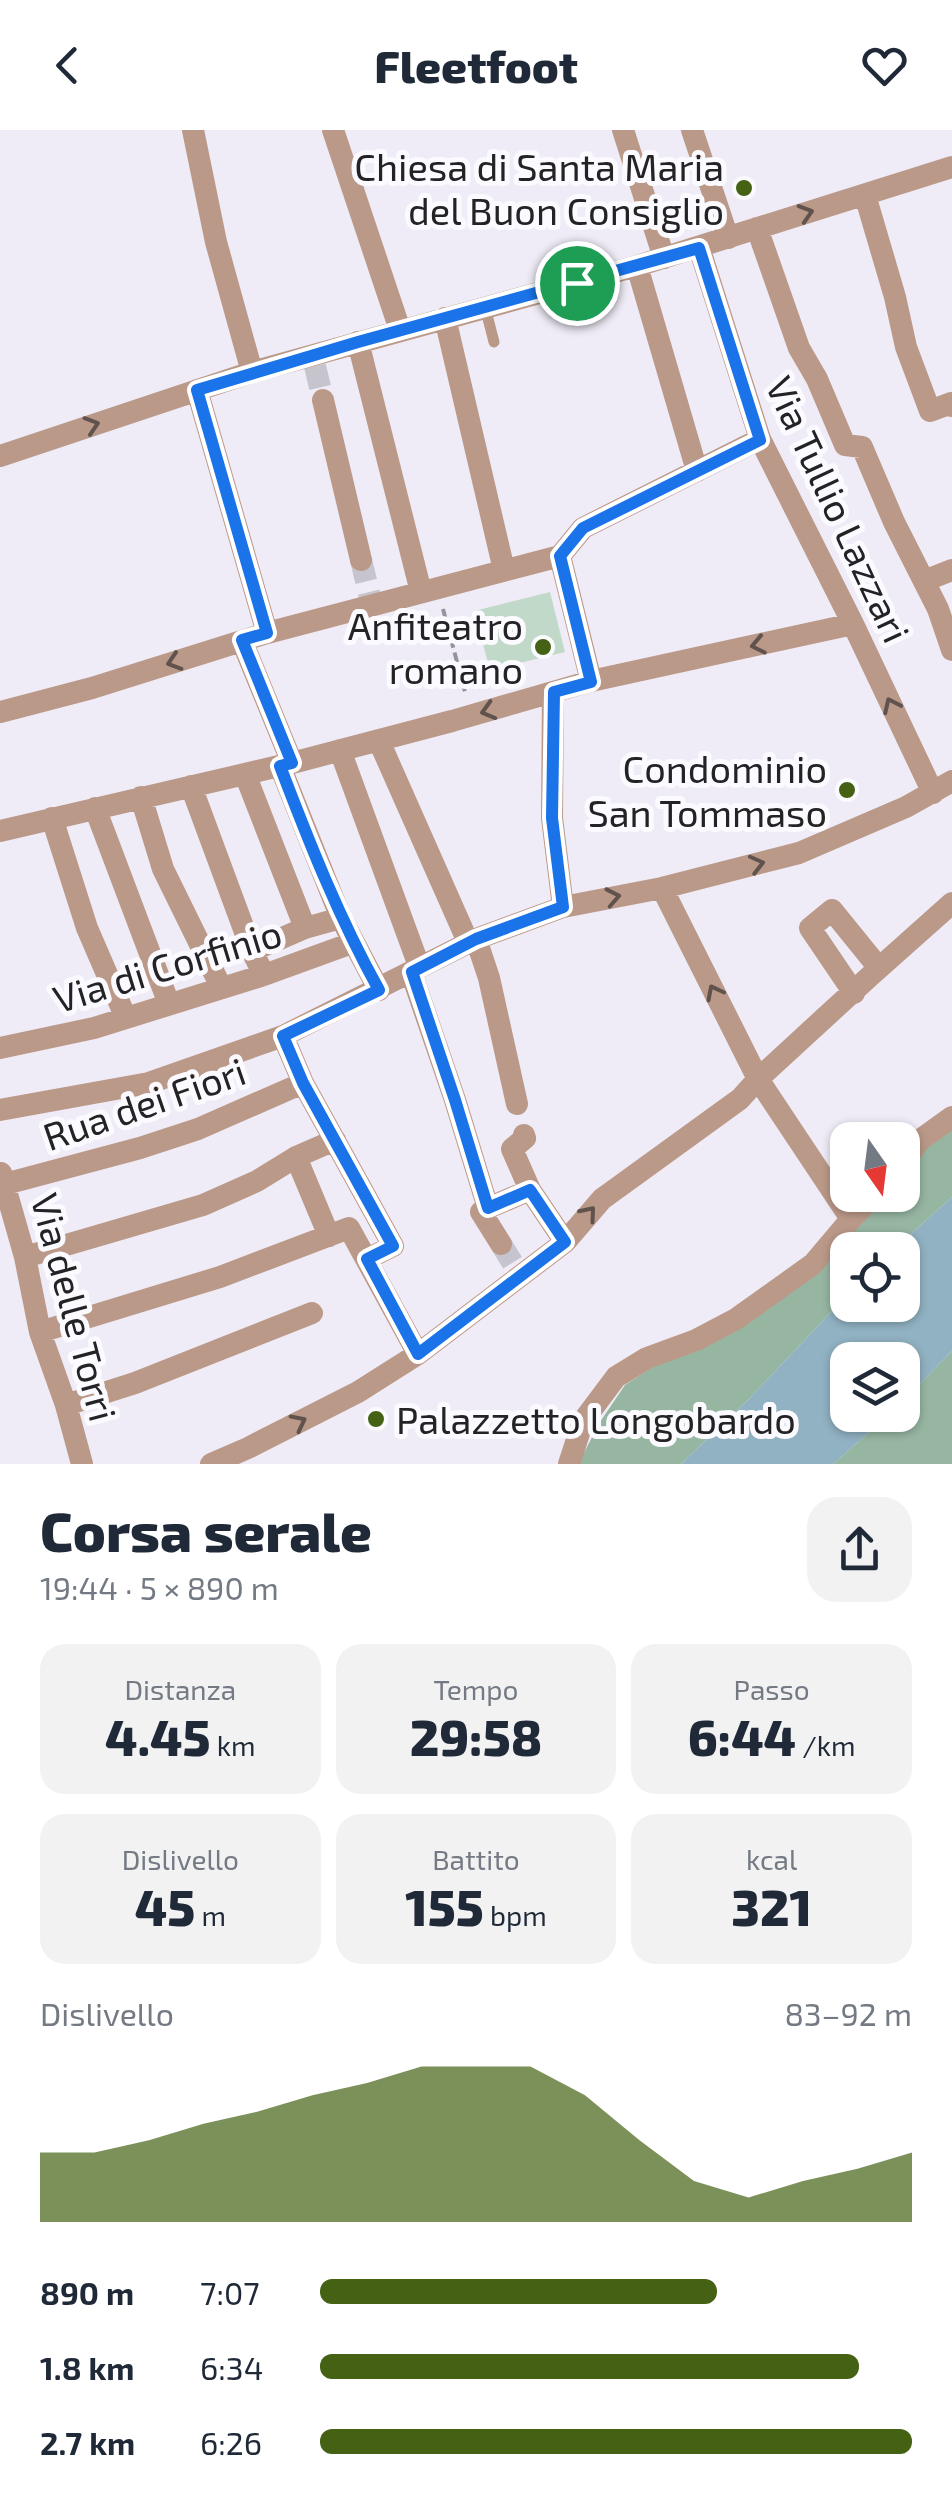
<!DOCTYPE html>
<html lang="it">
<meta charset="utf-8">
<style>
:root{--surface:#fff;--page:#f2f2f3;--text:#1f2937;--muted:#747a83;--accent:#456214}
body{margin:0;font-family:"Exo 2",sans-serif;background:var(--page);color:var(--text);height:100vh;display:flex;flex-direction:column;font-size:38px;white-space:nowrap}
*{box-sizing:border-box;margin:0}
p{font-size:32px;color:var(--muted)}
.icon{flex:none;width:55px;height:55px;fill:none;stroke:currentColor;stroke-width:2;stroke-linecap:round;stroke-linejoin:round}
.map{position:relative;height:1334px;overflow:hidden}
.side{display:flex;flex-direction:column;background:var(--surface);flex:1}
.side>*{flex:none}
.needle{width:65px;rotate:166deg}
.buttons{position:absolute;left:830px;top:992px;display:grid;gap:20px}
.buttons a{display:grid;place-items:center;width:90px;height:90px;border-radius:20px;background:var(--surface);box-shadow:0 2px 8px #0004;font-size:50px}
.pin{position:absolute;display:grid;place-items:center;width:85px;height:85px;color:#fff;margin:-42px;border:5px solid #fff;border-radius:50%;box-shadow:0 2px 10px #0007}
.round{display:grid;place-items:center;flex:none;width:105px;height:105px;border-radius:30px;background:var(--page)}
.head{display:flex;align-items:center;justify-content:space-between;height:170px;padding:0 40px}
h1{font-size:55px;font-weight:800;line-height:75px}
.figures{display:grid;grid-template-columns:repeat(3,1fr);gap:15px;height:170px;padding:10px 40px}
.figures div{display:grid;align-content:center;border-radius:25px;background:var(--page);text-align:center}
.figures b{font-size:50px;font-weight:800}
.figures small{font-size:28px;font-weight:400}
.figures p{font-size:28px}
.chart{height:280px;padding:20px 40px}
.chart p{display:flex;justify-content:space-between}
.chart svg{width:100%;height:180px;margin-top:10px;fill:var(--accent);opacity:.7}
ul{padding:0 40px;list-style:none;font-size:32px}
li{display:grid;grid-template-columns:160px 120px 1fr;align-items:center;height:75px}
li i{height:25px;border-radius:12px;background:var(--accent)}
header{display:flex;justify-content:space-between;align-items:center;height:130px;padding:0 40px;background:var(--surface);font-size:45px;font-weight:800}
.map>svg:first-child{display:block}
.green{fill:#c1d9c9}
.forest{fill:#97b6a2}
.water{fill:#91b2c3}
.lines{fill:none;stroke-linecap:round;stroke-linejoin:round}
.street-tunnel{stroke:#c6c4cd;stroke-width:22;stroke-dasharray:22 11;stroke-linecap:butt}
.path{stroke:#96949b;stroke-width:4;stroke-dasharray:10 5;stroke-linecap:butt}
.lane{stroke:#bb9989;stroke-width:11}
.street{stroke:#bb9989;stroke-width:22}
.oneway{stroke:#60524d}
.route-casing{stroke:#fff;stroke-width:20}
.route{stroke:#1a73e8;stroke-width:12}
.poi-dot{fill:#456214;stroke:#fbfaff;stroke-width:4}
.labels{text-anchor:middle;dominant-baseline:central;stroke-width:10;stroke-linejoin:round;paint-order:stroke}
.poi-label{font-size:38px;fill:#232225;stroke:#fbfaff;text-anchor:end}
.street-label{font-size:38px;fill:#232225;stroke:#fbfaff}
</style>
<header><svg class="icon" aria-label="back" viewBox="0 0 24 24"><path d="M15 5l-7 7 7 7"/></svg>Fleetfoot<svg class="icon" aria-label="heart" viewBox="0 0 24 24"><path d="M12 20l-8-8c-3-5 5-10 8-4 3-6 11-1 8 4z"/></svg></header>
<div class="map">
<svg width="952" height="1334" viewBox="0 0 952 1334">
<rect width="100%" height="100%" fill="#efecf7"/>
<path class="green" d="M550,462L565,522L490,540L474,481Z"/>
<path class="forest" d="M952,989V1067L893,1120H848L847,1165L748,1270L681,1334H578L600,1292L625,1255L813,1133L880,1065H902L903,1042Z
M952,1221V1334H833L889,1285H902L903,1271Z"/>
<path class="water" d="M952,1067V1221L903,1271L902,1230H848V1285L888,1286L833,1334H681L748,1270L847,1165L848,1175H902V1120H893Z"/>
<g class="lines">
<path class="street-tunnel" d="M315,236L323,270
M361,430L371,471
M501,1114L517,1140"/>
<path class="path" d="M443,479L465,562"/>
<path class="lane" d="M485,177L494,212"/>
<path class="street" d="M193,0L216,112L252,242
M333,0L400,200
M623,0L664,128
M692,0L728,108
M865,65L895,167L906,217L930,281L951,273L952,276
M757,98L799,218L817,249L845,315L862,317L894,392L938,479L952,520
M699,117L760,309L853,494L933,663
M637,136L697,341
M445,188L504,440
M358,212L421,462
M197,260L267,503
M323,270L361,430
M0,326L252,242L637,136L952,37
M560,426L583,398L760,309
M924,451L952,440
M242,511L292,633
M553,562L552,688L563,777
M0,582L92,558L267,503L560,426L591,551
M379,611L468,812
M340,620L419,836
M280,636L341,788L379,860
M245,644L305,798
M191,656L252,821L264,845
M141,667L163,739L221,857
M95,678L169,874
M52,688L87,798L126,888
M0,701L292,633L452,591L591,551L853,494
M662,758L758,949L851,1089
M476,809L489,848L517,974
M252,821L305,798L341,788
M411,842L455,970L488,1078L481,1082L501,1114
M854,863L810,798L832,780L879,838
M283,906L303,953L393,1116L367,1129
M0,918L94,898L264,845L352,813
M0,980L149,953L283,906L476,809L563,777L662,758L799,723L906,677L952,651
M524,1005L525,1008L512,1019L530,1060L565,1112
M296,1027L329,1106
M902,1034L920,1010L952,987
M1,1043L25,1127L40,1202L66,1275L82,1334
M5,1054L140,1018L198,999L303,953
M488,1078L530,1060
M25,1127L203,1075L257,1051L296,1027L335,1010
M40,1202L220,1147L349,1098L418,1224
M66,1275L135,1253L312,1183
M211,1334L248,1318L358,1262L418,1224L565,1112L602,1069L740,969L758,949L869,847L952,773
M569,1334L583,1291L616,1247L647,1228L696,1210L736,1189L813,1134L851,1089L875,1065"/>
</g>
<defs><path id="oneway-chevron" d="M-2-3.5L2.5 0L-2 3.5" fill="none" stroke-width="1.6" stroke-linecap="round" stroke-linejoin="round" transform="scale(2.5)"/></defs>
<g class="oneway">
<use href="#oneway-chevron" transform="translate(806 83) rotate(-17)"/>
<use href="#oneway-chevron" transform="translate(92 295) rotate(-18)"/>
<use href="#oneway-chevron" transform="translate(758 515) rotate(168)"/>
<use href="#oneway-chevron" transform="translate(174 532) rotate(162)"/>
<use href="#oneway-chevron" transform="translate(891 575) rotate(-115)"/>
<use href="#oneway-chevron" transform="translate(488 581) rotate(164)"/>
<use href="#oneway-chevron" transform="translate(757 734) rotate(-14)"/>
<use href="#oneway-chevron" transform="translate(613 767) rotate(-11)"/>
<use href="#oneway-chevron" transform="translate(714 862) rotate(-117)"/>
<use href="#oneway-chevron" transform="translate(589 1083) rotate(-50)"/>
<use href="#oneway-chevron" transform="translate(299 1292) rotate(-27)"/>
</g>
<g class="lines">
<defs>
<path id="route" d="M699,118L760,310L583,398L560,426L591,552L554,562L552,688L563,777L476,809L412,842L455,970L488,1078L530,1060L565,1112L418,1224L367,1129L393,1116L303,953L283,906L379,860C339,788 309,712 280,636L292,633L242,510L267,503L197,260L358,212Z"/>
</defs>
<use href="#route" class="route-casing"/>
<use href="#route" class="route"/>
</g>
<g class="poi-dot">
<circle cx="744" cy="58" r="10"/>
<circle cx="543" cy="517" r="10"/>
<circle cx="847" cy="660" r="10"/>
<circle cx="376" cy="1289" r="10"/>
</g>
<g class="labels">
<g class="poi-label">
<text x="724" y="36">Chiesa di Santa Maria<tspan x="724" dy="44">del Buon Consiglio</tspan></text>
<text x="523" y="495">Anfiteatro<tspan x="523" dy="44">romano</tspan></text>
<text x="827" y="638">Condominio<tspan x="827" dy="44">San Tommaso</tspan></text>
<text x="396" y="1289" text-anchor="start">Palazzetto Longobardo</text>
</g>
<g class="street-label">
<text transform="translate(839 379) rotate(65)">Via Tullio Lazzari</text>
<text transform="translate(167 835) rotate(-17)">Via di Corfinio</text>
<text transform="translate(144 973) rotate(-19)">Rua dei Fiori</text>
<text transform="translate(75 1177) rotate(75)">Via delle Torri</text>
</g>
</g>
</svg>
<div class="buttons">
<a><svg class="needle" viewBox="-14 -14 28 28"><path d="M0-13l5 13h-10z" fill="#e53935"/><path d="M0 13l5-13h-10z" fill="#747a83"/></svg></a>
<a><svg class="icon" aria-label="locate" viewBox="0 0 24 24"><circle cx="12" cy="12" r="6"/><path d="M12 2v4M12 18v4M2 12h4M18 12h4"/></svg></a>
<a><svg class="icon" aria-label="layers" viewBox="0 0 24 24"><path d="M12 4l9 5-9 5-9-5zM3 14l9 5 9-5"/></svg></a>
</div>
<div class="pin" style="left:577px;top:153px;background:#1e9e55"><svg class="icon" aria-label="arrive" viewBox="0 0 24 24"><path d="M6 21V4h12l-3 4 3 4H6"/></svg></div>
</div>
<section class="side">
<div class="head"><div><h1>Corsa serale</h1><p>19:44 · 5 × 890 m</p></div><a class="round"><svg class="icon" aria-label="share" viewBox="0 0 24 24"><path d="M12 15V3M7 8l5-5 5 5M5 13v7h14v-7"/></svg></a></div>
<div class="figures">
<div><p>Distanza</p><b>4.45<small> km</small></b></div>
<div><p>Tempo</p><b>29:58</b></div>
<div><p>Passo</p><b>6:44<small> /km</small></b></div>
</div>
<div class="figures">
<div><p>Dislivello</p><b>45<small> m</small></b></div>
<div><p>Battito</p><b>155<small> bpm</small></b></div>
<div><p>kcal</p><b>321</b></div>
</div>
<div class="chart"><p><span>Dislivello</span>83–92 m</p>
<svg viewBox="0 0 160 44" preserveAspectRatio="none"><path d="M0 44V27L10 27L20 24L30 20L40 17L50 13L60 10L70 6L80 6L90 6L100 13L110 24L120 34L130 38L140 34L150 31L160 27V44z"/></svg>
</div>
<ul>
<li><b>890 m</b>7:07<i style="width:67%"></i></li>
<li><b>1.8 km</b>6:34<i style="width:91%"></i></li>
<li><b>2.7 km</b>6:26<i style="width:100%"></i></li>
</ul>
</section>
